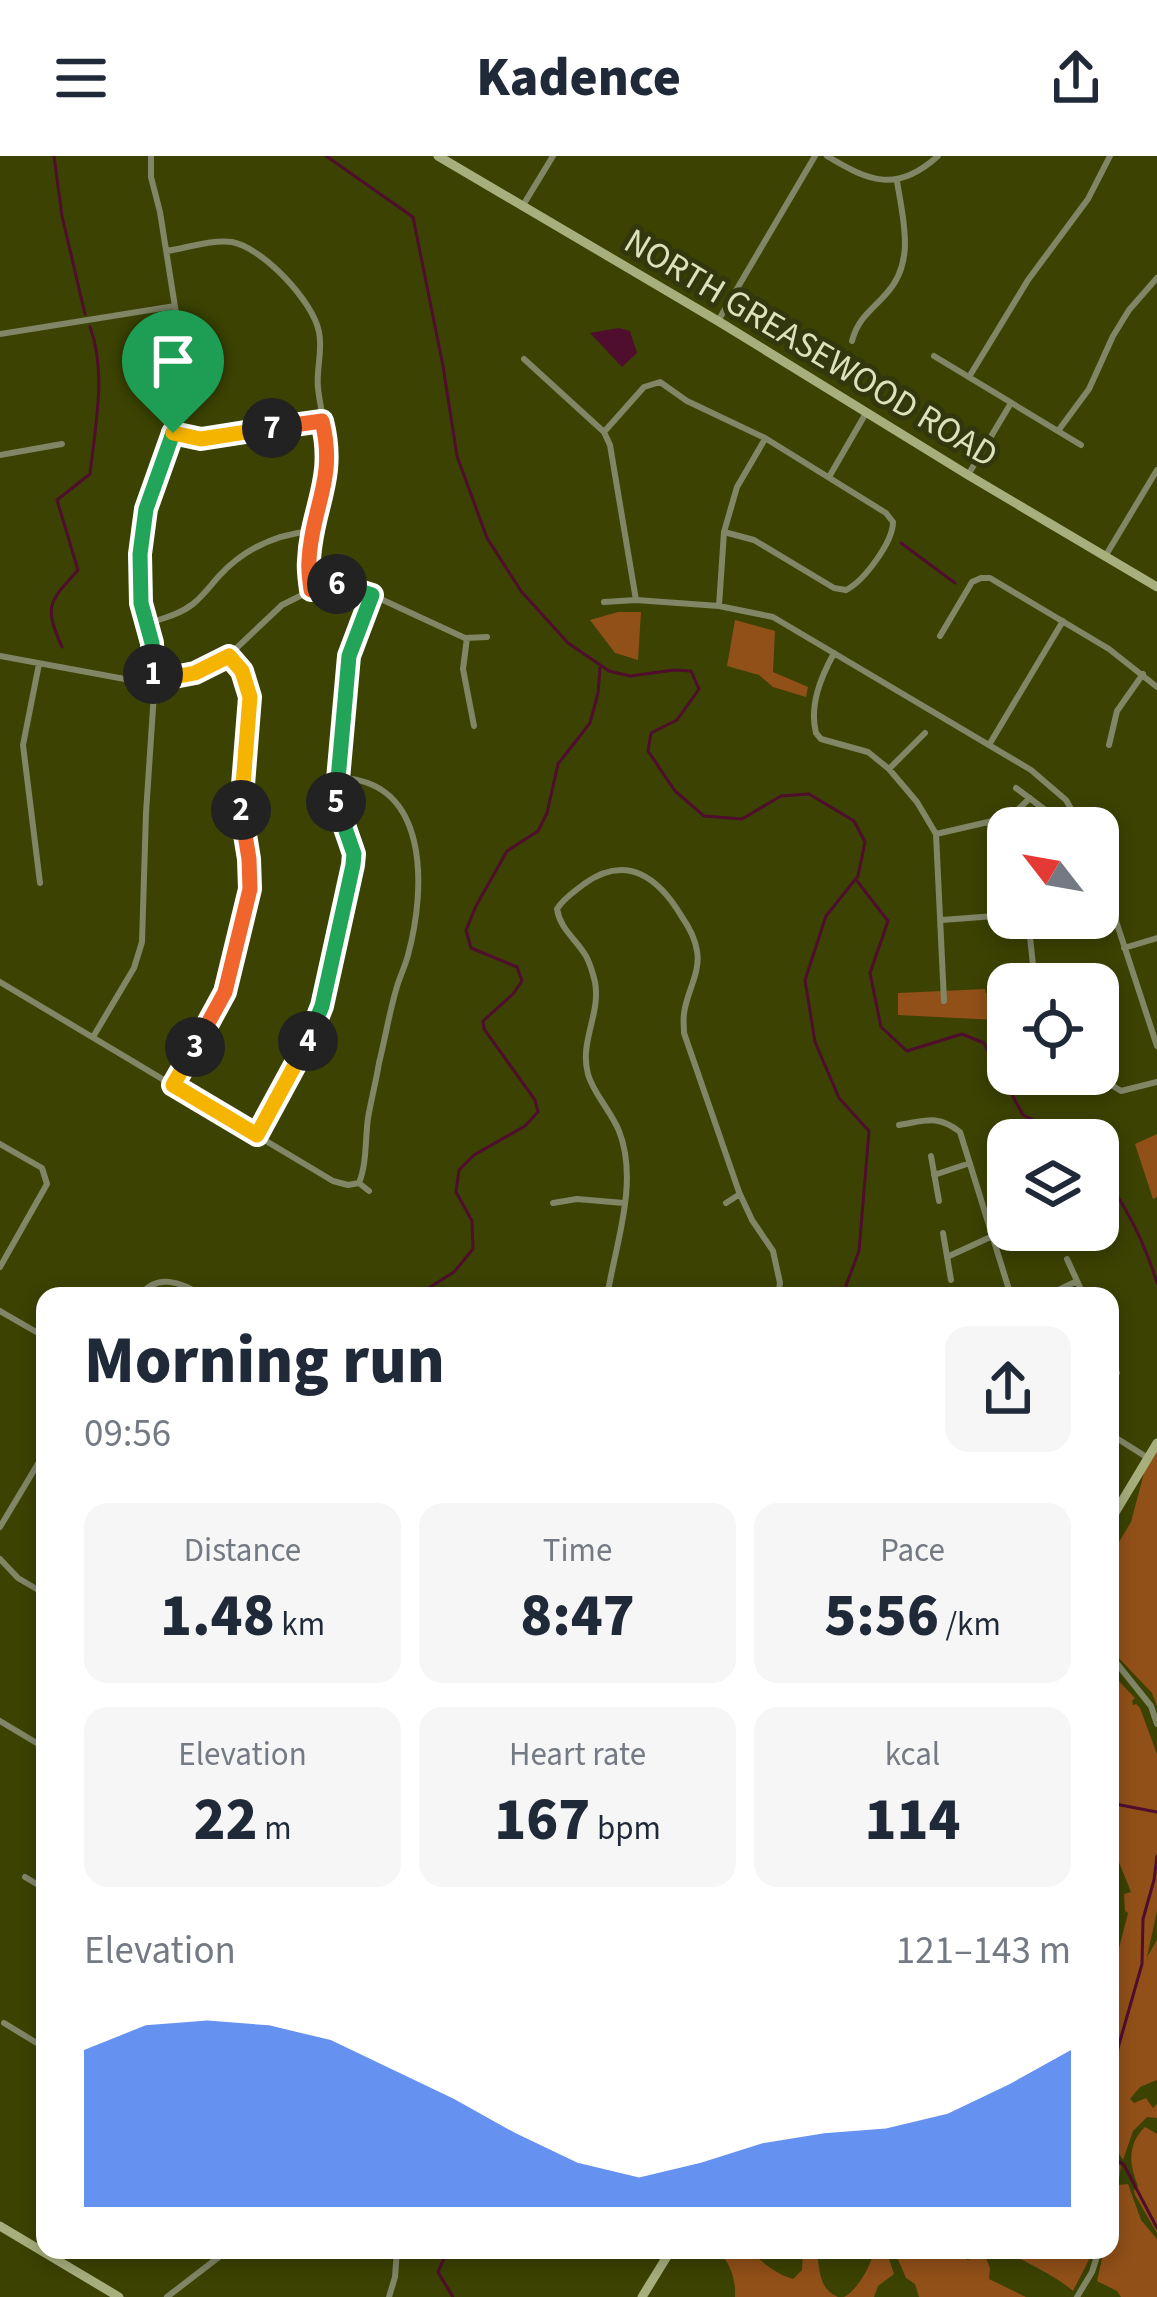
<!DOCTYPE html>
<meta charset="utf-8">
<style>
:root{--surface:#fff;--page:#f6f6f7;--text:#1f2937;--muted:#747a83;--accent:#2563eb}
body{margin:0;font-family:"Source Sans 3",sans-serif;background:var(--page);color:var(--text);height:100vh;display:flex;flex-direction:column;font-size:45px;white-space:nowrap}
*{box-sizing:border-box;margin:0}
p{font-size:39px;color:var(--muted)}
.icon{flex:none;width:66px;height:66px;fill:none;stroke:currentColor;stroke-width:2;stroke-linecap:round;stroke-linejoin:round}
.map{position:relative;flex:1;overflow:hidden}
.details{position:absolute;left:36px;top:1131px;width:1083px;height:972px;display:flex;flex-direction:column;background:var(--surface);border-radius:24px;box-shadow:0 6px 18px #0003}
.details>*{flex:none}
.needle{width:78px;rotate:301deg}
.fabs{position:absolute;left:987px;top:651px;display:grid;gap:24px}
.fabs a{display:grid;place-items:center;width:132px;height:132px;border-radius:24px;background:var(--surface);box-shadow:0 6px 18px #0003;font-size:60px}
.pin{position:absolute;display:grid;place-items:center;width:102px;height:102px;color:#fff;margin:-123px -51px;border-radius:50% 50% 50% 0;rotate:-45deg;box-shadow:0 0 12px #0007}
.pin .icon{rotate:45deg}
.km{position:absolute;width:60px;height:60px;margin:-30px;border-radius:50%;background:#222;color:#fff;font-size:33px;line-height:60px;text-align:center}
.round{display:grid;place-items:center;flex:none;width:126px;height:126px;border-radius:24px;background:var(--page)}
.summary{display:flex;align-items:center;justify-content:space-between;height:204px;padding:0 48px}
h1{font-size:66px;font-weight:800;line-height:90px}
.metrics{display:grid;grid-template-columns:repeat(3,1fr);gap:18px;height:204px;padding:12px 48px}
.metrics div{display:grid;align-content:center;border-radius:24px;background:var(--page);text-align:center}
.metrics b{font-size:60px;font-weight:800}
.metrics small{font-size:33px;font-weight:400}
.metrics p{font-size:33px}
.chart{height:336px;padding:24px 48px}
.chart p{display:flex;justify-content:space-between}
.chart svg{width:100%;height:216px;margin-top:12px;fill:var(--accent);opacity:.7}
header{display:flex;justify-content:space-between;align-items:center;height:156px;padding:0 48px;background:var(--surface);font-size:54px;font-weight:800}
.map>svg:first-child{display:block}
.green{fill:#915018}
.water{fill:#4f0e2d}
.lines{fill:none;stroke-linecap:round;stroke-linejoin:round}
.stream{stroke:#4f0e2d;stroke-width:3}
.street{stroke:#818667;stroke-width:6}
.secondary{stroke:#a7af7d;stroke-width:9}
.split-1-casing{stroke:#fff;stroke-width:24}
.split-2-casing{stroke:#fff;stroke-width:24}
.split-3-casing{stroke:#fff;stroke-width:24}
.split-4-casing{stroke:#fff;stroke-width:24}
.split-5-casing{stroke:#fff;stroke-width:24}
.split-6-casing{stroke:#fff;stroke-width:24}
.split-7-casing{stroke:#fff;stroke-width:24}
.split-8-casing{stroke:#fff;stroke-width:24}
.split-1{stroke:#22a559;stroke-width:15}
.split-2{stroke:#f5b400;stroke-width:15}
.split-3{stroke:#f0652b;stroke-width:15}
.split-4{stroke:#f5b400;stroke-width:15}
.split-5{stroke:#22a559;stroke-width:15}
.split-6{stroke:#22a559;stroke-width:15}
.split-7{stroke:#f0652b;stroke-width:15}
.split-8{stroke:#f5b400;stroke-width:15}
.labels{text-anchor:middle;dominant-baseline:central;stroke-width:10;stroke-linejoin:round;paint-order:stroke}
.street-label{font-size:36px;fill:#dbe2bc;stroke:#32370e}
</style>
<header><svg class="icon" aria-label="menu" viewBox="0 0 24 24"><path d="M4 6h16M4 12h16M4 18h16"/></svg>Kadence<svg class="icon" aria-label="share" viewBox="0 0 24 24"><path d="M12 15V3M7 8l5-5 5 5M5 13v7h14v-7"/></svg></header>
<div class="map">
<svg width="1157" height="2141" viewBox="0 0 1157 2141">
<rect width="100%" height="100%" fill="#3b4202"/>
<path class="green" d="M618,456H641L638,504L615,497L590,464Z
M735,464L775,475L773,516L808,531L806,541L773,531L759,519L727,510Z
M1008,832V840L990,845L997,864L898,859V837L985,833L986,837Z
M1157,978V1041L1153,1043L1135,988Z
M1157,1288V1550L1152,1537L1112,1495L1110,1401L1131,1366L1148,1302Z
M1110,1516L1135,1542L1132,1545L1133,1549L1136,1548L1140,1552L1157,1598V1755L1147,1801L1157,1784V1924L1140,1931L1130,1943L1134,1947L1146,1942L1153,1952L1157,1948V1962L1147,1961L1133,1975L1123,2004L1116,1993L1110,1992V1807L1115,1808L1128,1757L1125,1755L1124,1738L1131,1736L1114,1694L1110,1689Z
M1145,1971L1157,1978V2077L1135,2039L1134,2034L1138,2030C1129,2009 1127,1988 1145,1971Z
M1110,2003L1121,2010L1118,2029L1128,2028L1141,2064L1157,2083V2141H1121L1117,2135L1097,2125L1104,2094H1110Z
M717,2094H752C759,2106 779,2119 793,2123L802,2114L803,2094H822L817,2097C820,2115 819,2133 838,2141H735C736,2123 730,2106 717,2094Z
M874,2094H886L894,2118L878,2130L874,2141H844C857,2135 872,2108 874,2094Z
M894,2094L944,2097L968,2094L965,2102L967,2104L981,2100L986,2102L990,2112L989,2123L1026,2141H919L915,2128L906,2122Z
M1005,2094H1094L1073,2135C1052,2117 1029,2109 1005,2094Z"/>
<path class="water" d="M619,172L630,175L637,197L622,211L590,177Z"/>
<g class="lines">
<path class="stream" d="M54,0L62,60L85,158
M326,0L413,61L443,210L457,300L487,382L521,435L568,487L609,515L630,520L674,514L691,515L699,533L677,564L651,577L648,595L675,635L704,660L742,663L781,640L809,638L854,665L865,686L858,720L826,760L805,824L815,886L839,942L869,975L859,1095L842,1140
M901,387L955,427
M62,491C44,450 48,447 78,414L57,344L90,318C95,271 107,216 90,171
M857,725L888,765L870,817L881,871L907,895L962,878L984,887L1023,959L1075,984
M991,841L1008,837
M1098,1013C1126,1048 1144,1085 1157,1127
M416,1140L454,1116L473,1093L472,1065L456,1036L459,1014L474,999L525,970L538,956L535,944L484,873L483,865L513,838L522,825L517,811L471,792L466,774L476,750L507,695L538,675L547,657L558,608L590,567L598,537L600,512
M1110,1647L1157,1656
M1110,1951L1118,1892L1142,1808L1143,1763L1154,1724L1157,1700
M1110,1999L1124,2009L1157,2072
M451,2094L446,2098L438,2116L453,2141"/>
<path class="street" d="M827,0C870,26 897,37 938,0
M522,51L553,0
M167,95C187,92 212,83 232,86C263,92 313,145 319,176C323,195 316,213 318,232C321,259 330,288 328,315C325,346 309,375 308,406C308,415 310,425 312,434
M718,165L815,0
M0,178L175,150
M852,185C858,162 871,155 886,138C916,106 903,64 897,25
M934,200L1081,289
M524,203L604,276L610,289L636,444
M969,221L1028,124L1088,43L1110,0
M1058,275L1089,233L1113,180L1129,154L1157,122
M604,276L644,231L660,226L687,245L765,282L886,357L893,366C893,386 864,425 846,434
M173,277L201,283L322,265
M0,299L62,288
M968,319L1011,247
M829,321L866,257
M724,376L754,384L834,432L846,434
M1106,399L1157,314
M604,446L636,444L719,450L773,461L1031,614L1066,644L1082,672
M719,450L724,376L737,331L765,283
M149,467C164,462 180,458 193,448C203,440 211,429 219,420C245,392 276,378 313,375
M940,480L972,426L981,422H990L1109,493L1157,531
M467,482L463,513L474,570
M0,500L141,526L195,517L228,500L282,449L312,434L339,428L372,439L465,482L487,481
M39,508L23,589L40,727
M816,577L821,583L868,596L889,613L917,646L936,678L944,845
M816,577C809,549 821,521 834,497
M989,589L1063,465
M1109,589L1117,555L1143,518
M889,613L925,577
M338,622C430,623 426,733 408,799C405,811 399,822 396,834C389,858 385,883 379,907C376,926 371,944 368,962C365,984 367,1007 359,1027
M1016,632L1048,656
M936,678L1010,661L1030,642
M1098,710L1157,890
M557,753C564,742 574,736 584,728C627,697 659,722 682,761C689,771 695,782 697,795C701,817 686,837 684,858C683,864 684,871 684,877L739,1036L752,1064L773,1095L780,1127L778,1140
M557,753C560,773 576,783 586,800C590,807 593,818 595,826C601,858 579,886 588,918C593,937 611,955 619,975C638,1023 618,1081 609,1130L605,1140
M1028,762L1035,828
M942,764L1008,759
M1124,792L1157,782
M0,826L333,1025L348,1029L359,1027
M1098,836L1115,831
M93,881L134,812L142,786L146,657L154,537L152,487L149,467L141,447L140,398L146,353L186,236L185,214L160,56L151,21V0
M1094,918L1121,935L1157,926
M173,929L225,836L250,733L249,703L241,653L250,541L242,515L228,500
M899,969C925,965 937,958 960,976L1011,1140
M257,979L314,874L353,709C354,684 338,665 336,640L349,500L372,439
M0,988L42,1012L47,1028L0,1111
M931,1000L939,1045
M934,1019L970,1007
M359,1027L369,1035
M553,1047L577,1043L624,1047
M726,1047L740,1038
M943,1077L951,1124
M947,1101L1008,1073
M1067,1103L1084,1140
M140,1140C157,1116 183,1127 204,1140
M1046,1140L1077,1125
M0,1155L45,1181
M1110,1201L1117,1217
M1110,1278L1148,1302
M0,1371L45,1296
M0,1403L18,1422L45,1438
M1110,1499L1151,1550L1157,1568
M0,1565L45,1592
M25,1721L45,1733
M4,1867L45,1892
M167,2141L228,2094
M389,2141L395,2121L397,2094
M1077,2141L1092,2116L1099,2094"/>
<path class="secondary" d="M438,0L718,165L968,319L1157,431
M1110,1365L1157,1287
M0,2070L119,2141
M642,2141L671,2094"/>
</g>
<g class="lines">
<defs>
<path id="split-1" d="M153,518L152,487L141,447L140,398L146,353L173,277"/>
<path id="split-2" d="M153,518V525L195,517L229,500L242,515L250,541L241,654"/>
<path id="split-3" d="M195,891L225,836L250,733L249,703L241,654"/>
<path id="split-4" d="M195,891L173,929L257,979L308,885"/>
<path id="split-5" d="M308,885L322,850L353,709L354,698L336,646"/>
<path id="split-6" d="M336,646L349,500L372,439L337,428"/>
<path id="split-7" d="M272,272L322,265C337,324 311,352 309,405C308,415 310,425 311,434L337,428"/>
<path id="split-8" d="M173,277L201,283L272,272"/>
</defs>
<use href="#split-1" class="split-1-casing"/>
<use href="#split-2" class="split-2-casing"/>
<use href="#split-3" class="split-3-casing"/>
<use href="#split-4" class="split-4-casing"/>
<use href="#split-5" class="split-5-casing"/>
<use href="#split-6" class="split-6-casing"/>
<use href="#split-7" class="split-7-casing"/>
<use href="#split-8" class="split-8-casing"/>
<use href="#split-1" class="split-1"/>
<use href="#split-2" class="split-2"/>
<use href="#split-3" class="split-3"/>
<use href="#split-4" class="split-4"/>
<use href="#split-5" class="split-5"/>
<use href="#split-6" class="split-6"/>
<use href="#split-7" class="split-7"/>
<use href="#split-8" class="split-8"/>
</g>
<g class="labels">
<g class="street-label">
<text transform="translate(811 192) rotate(31)">NORTH GREASEWOOD ROAD</text>
</g>
</g>
</svg>
<div class="fabs">
<a><svg class="needle" viewBox="-14 -14 28 28"><path d="M0-13l5 13h-10z" fill="#e53935"/><path d="M0 13l5-13h-10z" fill="#747a83"/></svg></a>
<a><svg class="icon" aria-label="locate" viewBox="0 0 24 24"><circle cx="12" cy="12" r="6"/><path d="M12 2v4M12 18v4M2 12h4M18 12h4"/></svg></a>
<a><svg class="icon" aria-label="layers" viewBox="0 0 24 24"><path d="M12 4l9 5-9 5-9-5zM3 14l9 5 9-5"/></svg></a>
</div>
<div class="pin" style="left:173px;top:277px;background:#1e9e55"><svg class="icon" aria-label="arrive" viewBox="0 0 24 24"><path d="M6 21V4h12l-3 4 3 4H6"/></svg></div>
<b class="km" style="left:153px;top:518px">1</b>
<b class="km" style="left:241px;top:654px">2</b>
<b class="km" style="left:195px;top:891px">3</b>
<b class="km" style="left:308px;top:885px">4</b>
<b class="km" style="left:336px;top:646px">5</b>
<b class="km" style="left:337px;top:428px">6</b>
<b class="km" style="left:272px;top:272px">7</b>
<section class="details">
<div class="summary"><div><h1>Morning run</h1><p>09:56</p></div><a class="round"><svg class="icon" aria-label="share" viewBox="0 0 24 24"><path d="M12 15V3M7 8l5-5 5 5M5 13v7h14v-7"/></svg></a></div>
<div class="metrics">
<div><p>Distance</p><b>1.48<small> km</small></b></div>
<div><p>Time</p><b>8:47</b></div>
<div><p>Pace</p><b>5:56<small> /km</small></b></div>
</div>
<div class="metrics">
<div><p>Elevation</p><b>22<small> m</small></b></div>
<div><p>Heart rate</p><b>167<small> bpm</small></b></div>
<div><p>kcal</p><b>114</b></div>
</div>
<div class="chart"><p><span>Elevation</span>121–143 m</p>
<svg viewBox="0 0 160 44" preserveAspectRatio="none"><path d="M0 44V12L10 7L20 6L30 7L40 10L50 16L60 22L70 29L80 35L90 38L100 35L110 31L120 29L130 28L140 25L150 19L160 12V44z"/></svg>
</div>
</section>
</div>
